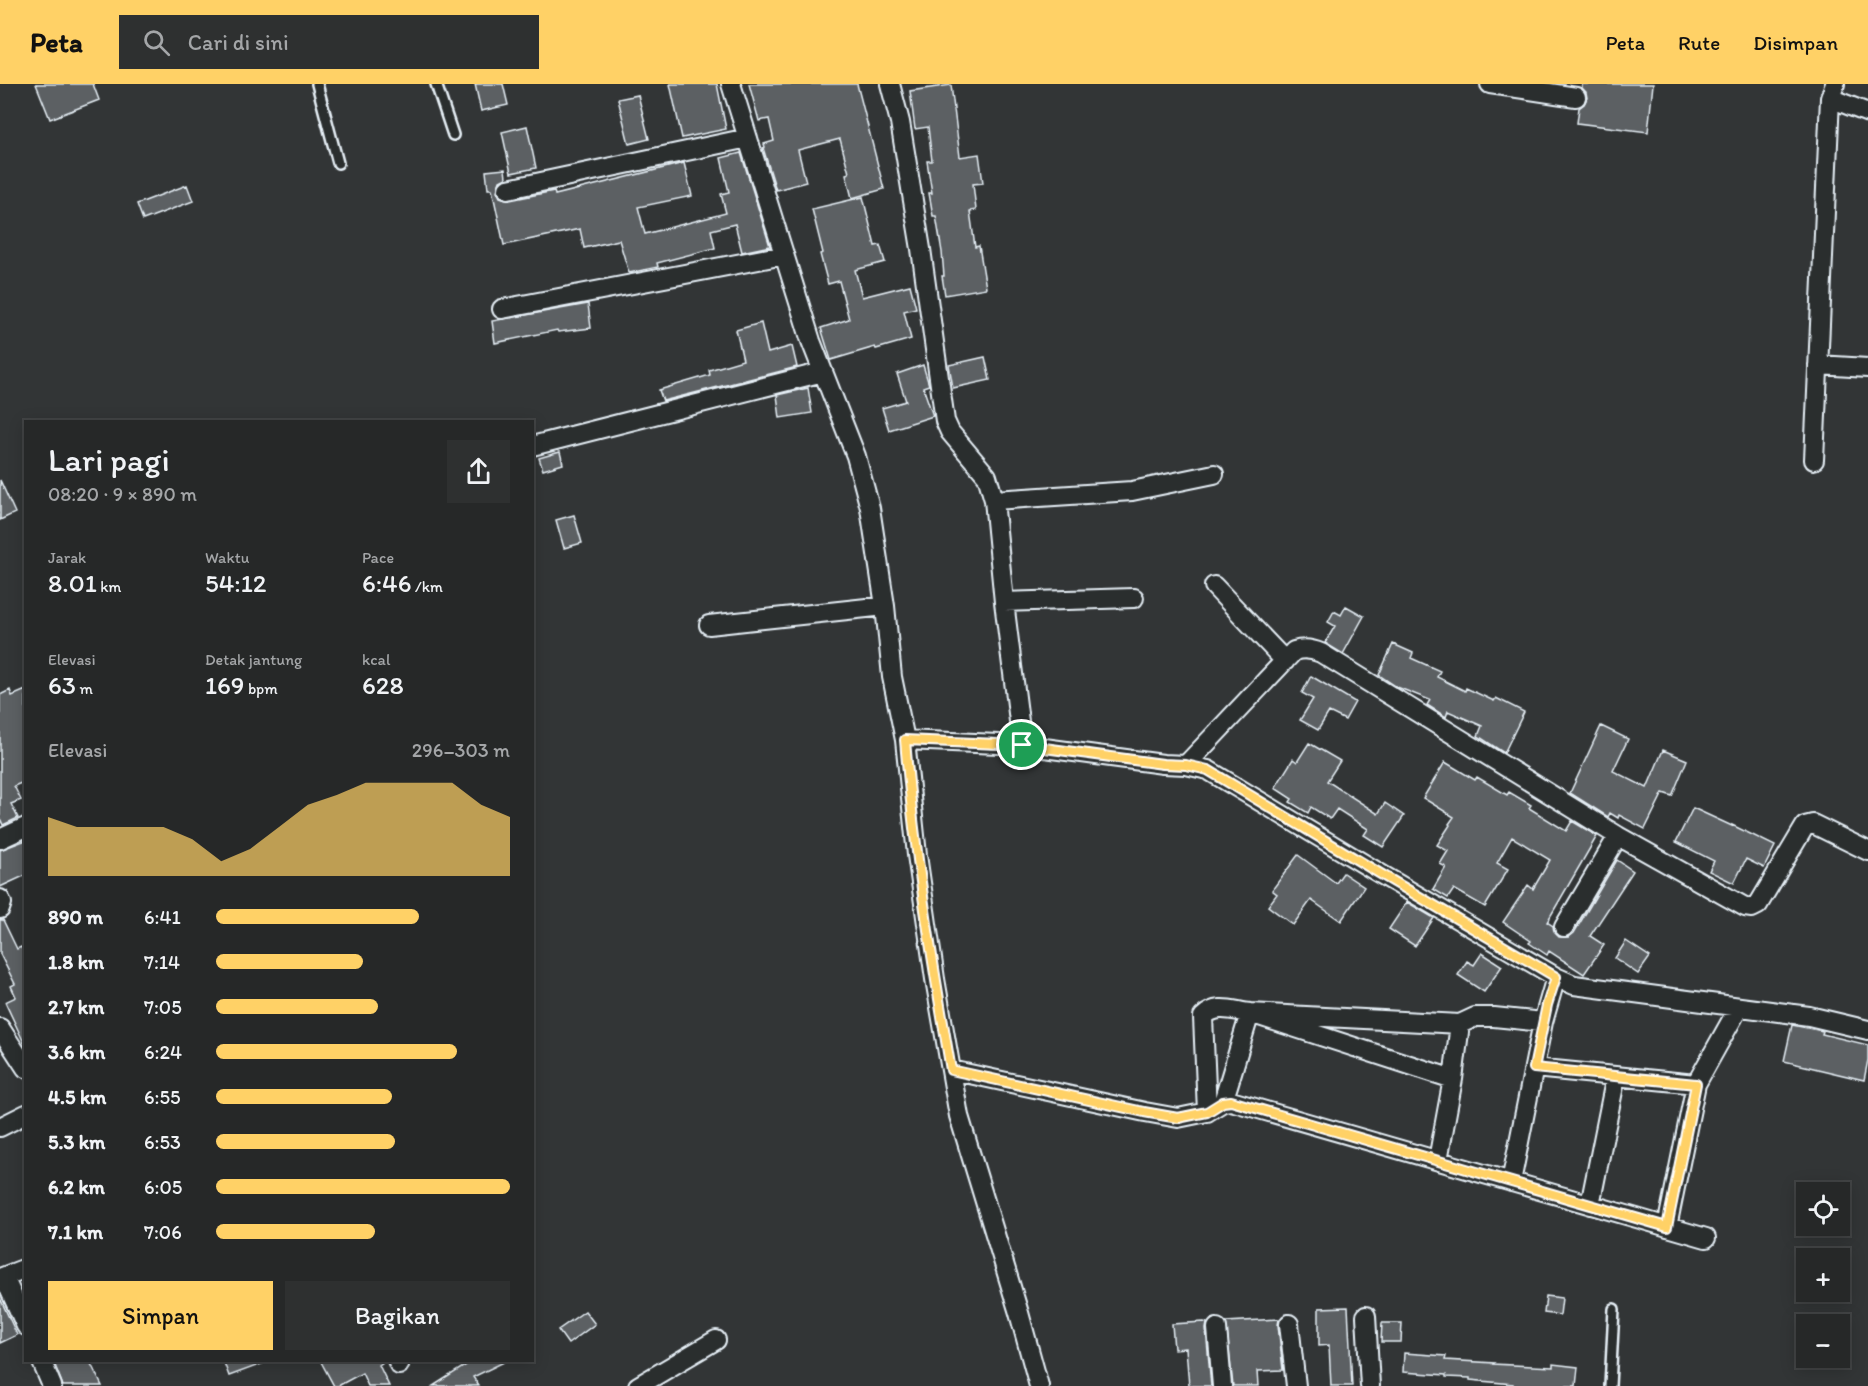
<!DOCTYPE html>
<html lang="id">
<meta charset="utf-8">
<style>
:root{--surface:#262828;--page:#2e3030;--text:#f1f3f6;--muted:#a4a6a8;--line:#424445;--accent:#ffd166}
body{margin:0;font-family:Itim,sans-serif;background:var(--page);color:var(--text);height:100vh;display:flex;flex-direction:column;font-size:22px;white-space:nowrap}
*{box-sizing:border-box;margin:0}
p{font-size:20px;color:var(--muted)}
.icon{flex:none;width:33px;height:33px;fill:none;stroke:currentColor;stroke-width:2;stroke-linecap:round;stroke-linejoin:round}
.map{position:relative;flex:1;overflow:hidden}
.panel{position:absolute;left:24px;top:336px;width:510px;height:942px;display:flex;flex-direction:column;background:var(--surface);border-radius:0px;box-shadow:0 3px 15px #0003,0 0 0 2px var(--line)}
.panel>*{flex:none}
.fabs{position:absolute;left:1796px;top:1098px;display:grid;gap:12px}
.fabs a{display:grid;place-items:center;width:54px;height:54px;border-radius:0px;background:var(--surface);box-shadow:0 3px 15px #0003,0 0 0 2px var(--line);font-size:30px}
.pin{position:absolute;display:grid;place-items:center;width:51px;height:51px;color:#fff;margin:-26px;border:3px solid #fff;border-radius:50%;box-shadow:0 2px 6px #0007}
.round{display:grid;place-items:center;flex:none;width:63px;height:63px;border-radius:0px;background:var(--page)}
.headline{display:flex;align-items:center;justify-content:space-between;height:102px;padding:0 24px}
h1{font-size:33px;font-weight:600;line-height:45px}
.figures{display:grid;grid-template-columns:repeat(3,1fr);gap:9px;height:102px;padding:6px 24px}
.figures div{display:grid;align-content:center}
.figures b{font-size:26px;font-weight:600}
.figures small{font-size:16px;font-weight:400}
.figures p{font-size:16px}
.chart{height:168px;padding:12px 24px}
.chart p{display:flex;justify-content:space-between}
.chart svg{width:100%;height:108px;margin-top:6px;fill:var(--accent);opacity:.7}
.action{display:flex;gap:12px;margin-top:auto;padding:12px 24px}
.action a{flex:1;height:69px;border-radius:0px;background:var(--accent);color:#111;font-size:24px;font-weight:600;line-height:69px;text-align:center}
.action a+a{background:var(--page);color:var(--text)}
ul{padding:0 24px;list-style:none;font-size:20px}
li{display:grid;grid-template-columns:96px 72px 1fr;align-items:center;height:45px}
li i{height:15px;border-radius:8px;background:var(--accent)}
header{display:flex;align-items:center;gap:36px;box-sizing:border-box;height:84px;padding:0 30px;background:var(--accent);color:#111}
header strong{font-size:28px}
nav{display:flex;gap:33px;margin-inline-start:auto;font-size:21px}
.search{width:420px;height:54px;background:var(--page);display:flex;align-items:center;gap:15px;box-sizing:border-box;padding:0 21px;border-radius:0px;color:var(--muted);font-size:22px}
.map>svg:first-child{display:block}
.building{fill:#5c6063;stroke:#e8f1f8;stroke-width:1.5}
.lines{fill:none;stroke-linecap:round;stroke-linejoin:round}
.service-casing{stroke:#e8f1f8;stroke-width:14}
.minor-casing{stroke:#e8f1f8;stroke-width:22}
.service{stroke:#2a2d2e;stroke-width:9}
.minor{stroke:#2a2d2e;stroke-width:18}
.route-casing{stroke:#fff;stroke-width:12}
.route{stroke:#ffd166;stroke-width:8}
</style>
<header>
<strong>Peta</strong>
<div class="search"><svg class="icon" aria-label="search" viewBox="0 0 24 24"><circle cx="10" cy="10" r="6"/><path d="M15 15l6 6"/></svg>Cari di sini</div>
<nav><a>Peta</a><a>Rute</a><a>Disimpan</a></nav>
</header>
<div class="map">
<svg width="1868" height="1302" viewBox="0 0 1868 1302">
<rect width="100%" height="100%" fill="#323536"/>
<filter id="ink" filterUnits="userSpaceOnUse"><feTurbulence type="fractalNoise" baseFrequency=".0167" numOctaves="2"/><feDisplacementMap in="SourceGraphic" scale="12" xChannelSelector="R" yChannelSelector="G"/><feConvolveMatrix kernelMatrix="1 2 1 2 8 2 1 2 1" color-interpolation-filters="sRGB"/></filter>
<g filter="url(#ink)">
<path class="building" d="M36,0H93L99,16L50,35Z
M475,0H503L508,21L481,27Z
M670,0H717L726,45L682,54Z
M749,0H857L884,105L852,114L846,90L849,89L840,55L798,66L806,98L776,106L763,64L765,63L764,60L774,57L769,35L759,37Z
M1582,0H1653L1648,48L1577,39L1579,24L1584,20L1587,14L1586,8L1582,4Z
M951,1L960,73L979,70L983,99L973,100L976,126L970,127L975,163L979,162L986,204L945,211L942,192H944L942,168L936,132H933L929,109H932L927,77H932L928,43L915,45L910,7Z
M638,11L649,55L629,60L618,15Z
M527,42L536,84L511,89L502,48Z
M741,69L770,162L742,168L735,140L711,146L715,164L657,179L658,183L629,189L619,156L584,164L580,145L504,161L492,105H488L486,87L505,85L506,94L500,97L497,107L500,113L510,116L554,107L555,111L684,79L692,112L638,123L645,150L726,129L721,110L729,108L721,74Z
M187,101L193,117L143,136L137,120Z
M863,113L875,162L880,161L885,178L855,186L862,213L910,201L916,224L904,227L911,255L876,265L875,263L831,276L821,244L849,235L839,197L828,200L820,170L823,169L812,125Z
M588,220L591,244L558,248L557,246L495,259L492,237Z
M761,239L768,269L792,262L797,283L663,317L659,306L710,291L709,286L743,276L736,246Z
M985,273L990,296L953,304L949,281Z
M923,281L929,301L923,303L933,332L889,346L882,324L906,317L897,290Z
M808,304L812,329L780,334L777,311Z
M560,368L563,380L543,386L539,374Z
M0,396L15,429L0,436Z
M574,431L582,459L564,464L556,436Z
M1346,522L1364,532L1343,570L1325,559L1335,542L1328,538L1334,527L1341,531Z
M1393,560L1413,569L1411,574L1440,587L1437,593L1465,607L1466,604L1494,617L1496,614L1524,628L1504,669L1478,652L1482,642L1448,627L1446,633L1427,621L1430,616L1397,603L1379,591Z
M1311,592L1355,618L1345,636L1329,628L1318,646L1300,636L1313,615L1302,609Z
M10,606L12,612L26,606V697L14,702L21,716L11,720L18,734L3,741L0,734V611Z
M1601,642L1628,655L1613,687L1647,704L1663,666L1687,676L1672,712L1663,709L1645,745L1619,731L1618,734L1610,729L1608,733L1570,709Z
M1309,659L1340,677L1327,697L1378,730L1385,719L1404,732L1383,763L1364,751L1368,745L1337,725L1330,735L1311,723L1308,729L1290,718L1292,715L1275,704L1293,675L1297,678Z
M1445,678L1475,696L1477,693L1507,711L1509,708L1531,721L1529,724L1566,747L1572,737L1597,752L1547,838L1553,842L1554,848L1559,853H1569L1574,849L1617,776L1633,787L1590,852L1604,861L1584,890L1549,867L1547,871L1529,859L1531,857L1503,838L1528,801L1533,805L1550,776L1512,753L1497,779L1508,785L1485,823L1454,805L1448,814L1433,805L1446,783L1440,780L1448,767L1437,761L1450,741L1449,740L1454,733L1423,714Z
M1693,724L1732,742V741L1775,762L1764,784L1746,775L1734,799L1709,787L1714,777L1676,758Z
M26,756V791L0,803V766Z
M1298,771L1336,799L1343,789L1364,803L1341,837L1311,816L1293,841L1268,822L1277,810L1272,806Z
M1407,818L1434,834L1415,862L1389,845Z
M0,836H3L17,865L21,863L26,873V963L5,918L16,913L11,902L15,900L0,870Z
M1626,857L1650,873L1638,890L1615,874Z
M1482,869L1502,882L1484,908L1458,891L1467,877L1474,881Z
M1792,941L1823,947L1822,950L1868,961V976L1864,996L1784,977Z
M1546,1212L1562,1214L1560,1231L1544,1229Z
M0,1214L17,1251L0,1259Z
M1348,1223L1352,1302H1331L1329,1261L1319,1262V1224Z
M585,1227L595,1240L568,1260L558,1246Z
M1279,1235L1278,1241L1283,1286L1257,1287L1258,1302H1233L1226,1238Z
M1204,1238L1207,1239L1206,1245L1211,1302H1189L1186,1264L1174,1265L1172,1240Z
M1382,1239H1402L1401,1258H1381Z
M1404,1269L1446,1272L1445,1276L1494,1279L1493,1280L1553,1283V1280L1578,1283L1576,1302H1513V1300L1470,1296V1294L1446,1293V1291L1403,1288Z
M53,1276H89L102,1302H63Z
M223,1276H267V1278L229,1292Z
M320,1276H386L379,1281L389,1302H368L362,1289L338,1302H334Z
M474,1276H508L473,1293L479,1302H433Z"/>
<g class="lines">
<defs>
<path id="service" d="M317,0L338,79
M436,0L453,51
M1610,1302L1614,1225"/>
<path id="minor" d="M731,0L811,257L856,372L870,424L885,522L892,593L905,656L917,771L935,895L959,1032L1019,1229L1039,1302
M890,0L900,38L921,165L945,337L950,348L987,392L994,416L1004,518L1022,661
M1490,0L1576,13
M1830,14L1868,29
M508,105L748,54
M502,225L784,171
M1818,281L1868,284
M532,362L823,288
M1814,376L1830,14L1835,0
M994,416L1132,407L1214,390
M1214,502L1285,577
M1004,518L1134,514
M709,541L885,522
M905,656L1022,661L1163,680L1186,681L1208,686L1379,789L1556,893L1574,901L1809,932L1868,946
M1186,681L1294,567C1303,564 1312,565 1321,569L1618,752L1745,823L1752,824L1758,821L1805,742L1813,740L1868,767
M0,755L26,743
M0,815L2,819L0,825
M1564,843L1618,752
M0,944L26,984
M1534,984L1696,1000
M951,986L1145,1028L1178,1034L1207,1028L1223,1018L1231,1017L1706,1154
M1223,1018L1250,929L1453,995
M1207,1028L1203,933C1217,919 1233,927 1250,929L1460,940L1475,933H1494L1543,938
M0,1043L26,1030
M1438,1076L1453,995L1460,940
M1511,1098L1543,938L1556,893
M1590,1121L1616,992
M1667,1143L1696,1000L1739,923
M4,1193L26,1242
M0,1194L26,1184
M1366,1232L1370,1302
M1289,1240L1296,1302
M1217,1244L1222,1302
M41,1276L52,1302
M397,1276L399,1281
M638,1302L716,1256"/>
</defs>
<use href="#service" class="service-casing"/>
<use href="#minor" class="minor-casing"/>
<use href="#service" class="service"/>
<use href="#minor" class="minor"/>
</g>
</g>
<g class="lines" filter="url(#ink)">
<defs>
<path id="route" d="M905,656L1022,661L1163,680L1186,681L1208,686L1379,789L1556,893L1547,921L1534,984L1696,1000L1667,1143L1231,1017L1223,1018L1207,1028L1178,1034L1144,1028L951,986C932,876 914,766 905,656Z"/>
</defs>
<use href="#route" class="route-casing"/>
<use href="#route" class="route"/>
</g>
</svg>
<div class="fabs">
<a><svg class="icon" aria-label="locate" viewBox="0 0 24 24"><circle cx="12" cy="12" r="6"/><path d="M12 2v4M12 18v4M2 12h4M18 12h4"/></svg></a>
<a>+</a>
<a>−</a>
</div>
<div class="pin" style="left:1022px;top:661px;background:#1e9e55"><svg class="icon" aria-label="arrive" viewBox="0 0 24 24"><path d="M6 21V4h12l-3 4 3 4H6"/></svg></div>
<section class="panel">
<div class="headline"><div><h1>Lari pagi</h1><p>08:20 · 9 × 890 m</p></div><a class="round"><svg class="icon" aria-label="share" viewBox="0 0 24 24"><path d="M12 15V3M7 8l5-5 5 5M5 13v7h14v-7"/></svg></a></div>
<div class="figures">
<div><p>Jarak</p><b>8.01<small> km</small></b></div>
<div><p>Waktu</p><b>54:12</b></div>
<div><p>Pace</p><b>6:46<small> /km</small></b></div>
</div>
<div class="figures">
<div><p>Elevasi</p><b>63<small> m</small></b></div>
<div><p>Detak jantung</p><b>169<small> bpm</small></b></div>
<div><p>kcal</p><b>628</b></div>
</div>
<div class="chart"><p><span>Elevasi</span>296–303 m</p>
<svg viewBox="0 0 160 44" preserveAspectRatio="none"><path d="M0 44V20L10 24L20 24L30 24L40 24L50 29L60 38L70 33L80 24L90 15L100 11L110 6L120 6L130 6L140 6L150 15L160 20V44z"/></svg>
</div>
<ul>
<li><b>890 m</b>6:41<i style="width:69%"></i></li>
<li><b>1.8 km</b>7:14<i style="width:50%"></i></li>
<li><b>2.7 km</b>7:05<i style="width:55%"></i></li>
<li><b>3.6 km</b>6:24<i style="width:82%"></i></li>
<li><b>4.5 km</b>6:55<i style="width:60%"></i></li>
<li><b>5.3 km</b>6:53<i style="width:61%"></i></li>
<li><b>6.2 km</b>6:05<i style="width:100%"></i></li>
<li><b>7.1 km</b>7:06<i style="width:54%"></i></li>
</ul>
<div class="action"><a>Simpan</a><a>Bagikan</a></div>
</section>
</div>
